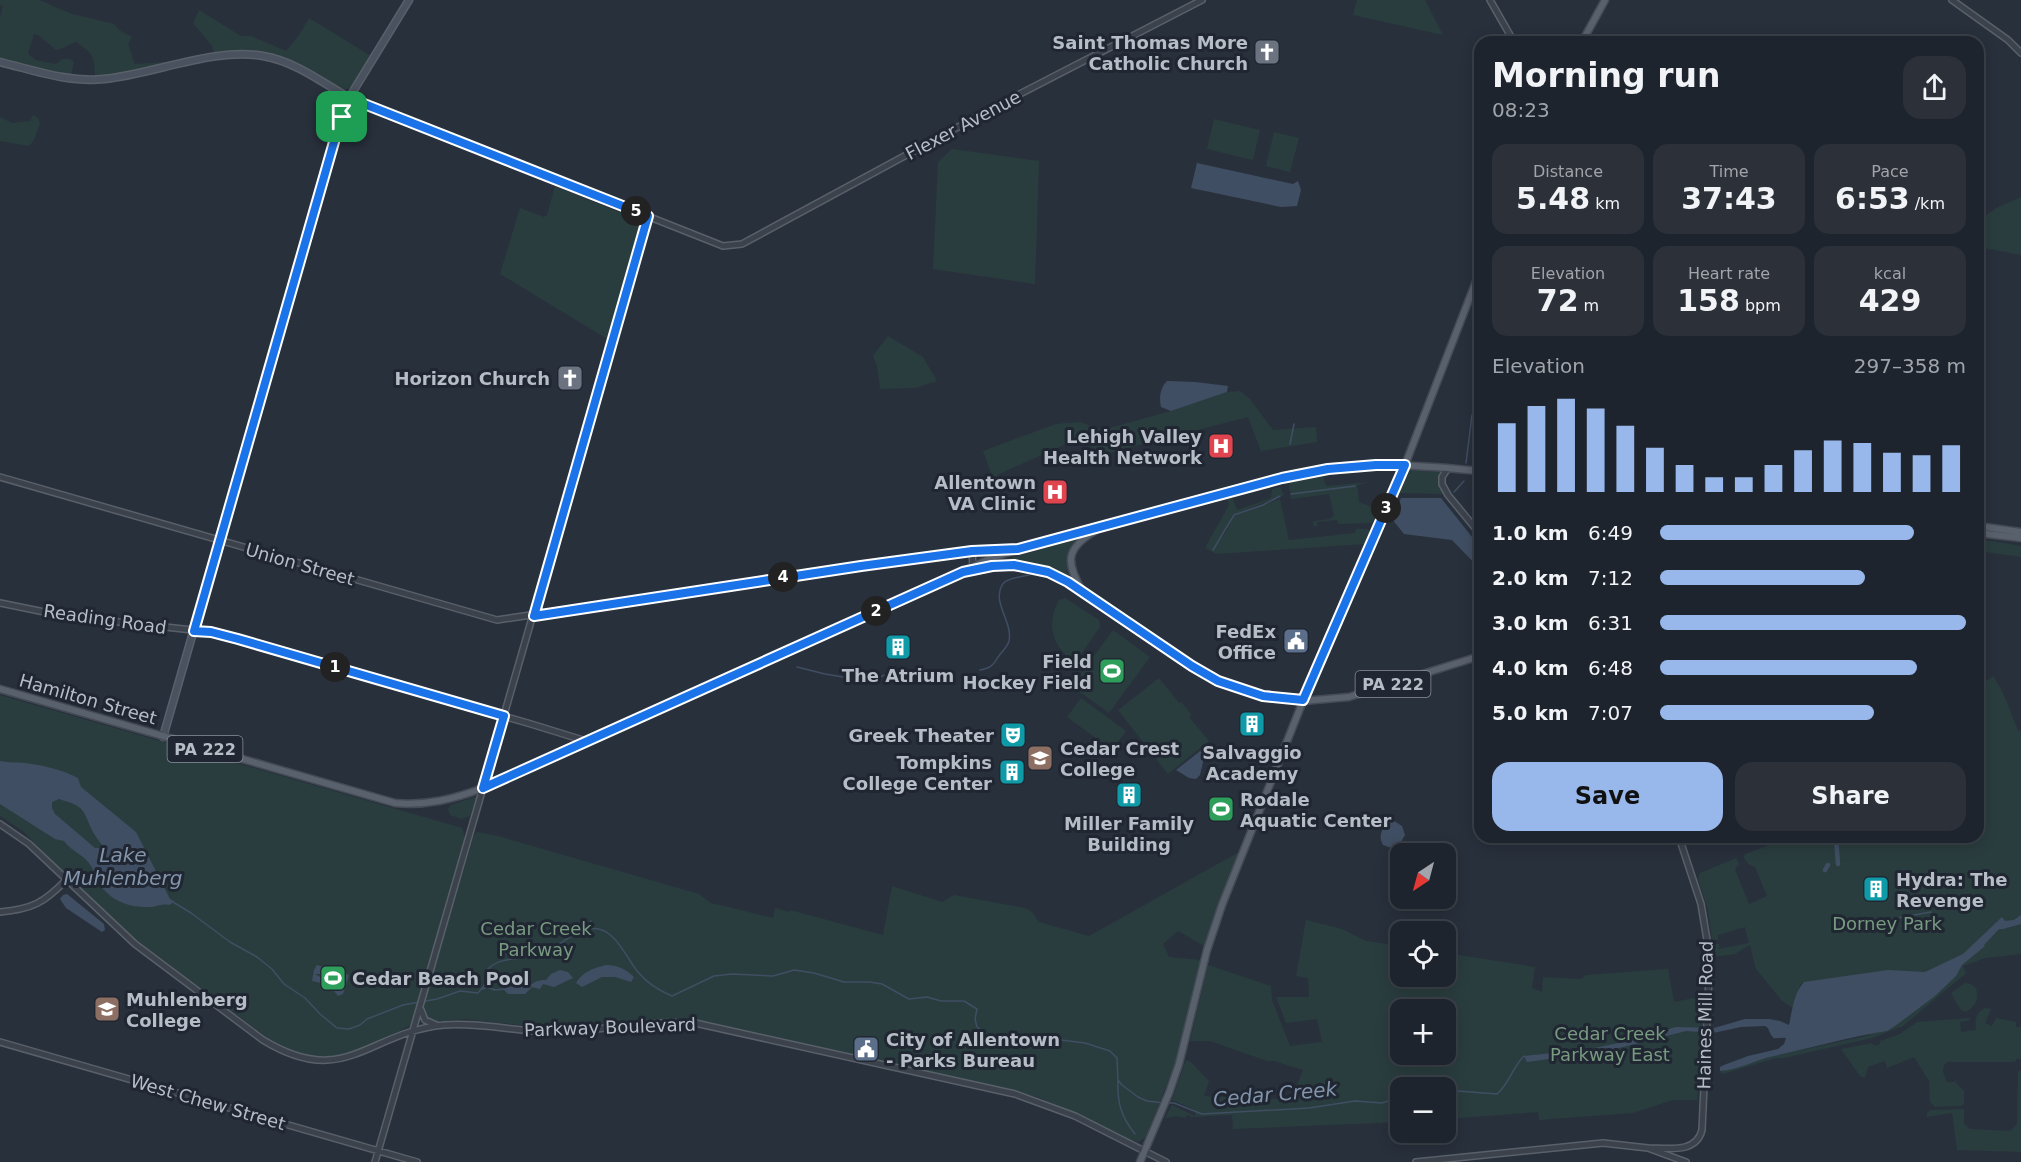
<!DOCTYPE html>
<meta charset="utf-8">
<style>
:root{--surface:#1e242d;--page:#2b3039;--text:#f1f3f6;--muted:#a1a4aa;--line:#3c4149;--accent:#98b8ec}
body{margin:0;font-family:"DejaVu Sans",sans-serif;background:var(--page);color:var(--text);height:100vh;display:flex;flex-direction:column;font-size:22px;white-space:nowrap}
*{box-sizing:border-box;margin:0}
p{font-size:20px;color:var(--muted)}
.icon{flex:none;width:33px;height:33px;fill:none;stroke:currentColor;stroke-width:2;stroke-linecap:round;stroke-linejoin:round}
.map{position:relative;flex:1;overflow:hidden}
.side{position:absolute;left:1474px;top:36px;width:510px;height:807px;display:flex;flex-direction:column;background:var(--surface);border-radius:18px;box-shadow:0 3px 15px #0003,0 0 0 2px var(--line)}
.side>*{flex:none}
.needle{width:39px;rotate:216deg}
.tools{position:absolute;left:1390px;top:843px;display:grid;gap:12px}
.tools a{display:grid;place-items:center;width:66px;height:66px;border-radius:12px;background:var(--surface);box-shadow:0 3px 15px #0003,0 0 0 2px var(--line);font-size:30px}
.pin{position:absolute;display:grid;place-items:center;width:51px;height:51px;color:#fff;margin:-26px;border-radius:12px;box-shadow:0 3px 9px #0006}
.km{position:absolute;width:30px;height:30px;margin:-15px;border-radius:50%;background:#222;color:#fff;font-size:16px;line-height:30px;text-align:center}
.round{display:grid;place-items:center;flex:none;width:63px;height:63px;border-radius:18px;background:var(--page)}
.head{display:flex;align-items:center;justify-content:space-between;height:102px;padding:0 18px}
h1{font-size:33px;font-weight:600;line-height:45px}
.metrics{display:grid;grid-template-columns:repeat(3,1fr);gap:9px;height:102px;padding:6px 18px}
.metrics div{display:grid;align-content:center;border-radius:15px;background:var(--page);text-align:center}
.metrics b{font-size:30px;font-weight:600}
.metrics small{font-size:16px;font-weight:400}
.metrics p{font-size:16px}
.chart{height:168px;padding:12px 18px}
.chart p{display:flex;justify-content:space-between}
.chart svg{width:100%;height:108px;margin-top:6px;stroke:var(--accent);stroke-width:6}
.button{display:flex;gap:12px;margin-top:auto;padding:12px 18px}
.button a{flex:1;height:69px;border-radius:18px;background:var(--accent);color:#111;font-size:24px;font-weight:600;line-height:69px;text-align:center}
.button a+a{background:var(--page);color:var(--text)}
ul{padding:0 18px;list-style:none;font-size:20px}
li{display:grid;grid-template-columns:96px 72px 1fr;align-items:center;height:45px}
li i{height:15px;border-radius:8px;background:var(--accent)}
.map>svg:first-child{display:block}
.green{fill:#2a3d3e;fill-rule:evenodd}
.water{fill:#404e63;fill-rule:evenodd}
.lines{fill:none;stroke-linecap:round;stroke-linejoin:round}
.stream{stroke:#404e63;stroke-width:1.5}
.canal{stroke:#404e63;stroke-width:4.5}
.tertiary-casing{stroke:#59606a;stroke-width:8}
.secondary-casing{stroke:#59606a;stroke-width:9}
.primary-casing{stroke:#444b56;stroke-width:9}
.tertiary{stroke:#3b424c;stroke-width:5}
.secondary{stroke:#4a525f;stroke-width:6}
.primary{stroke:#59616c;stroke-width:6}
.route-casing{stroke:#fff;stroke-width:12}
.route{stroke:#1a73e8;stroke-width:8}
.labels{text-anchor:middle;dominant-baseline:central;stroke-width:6;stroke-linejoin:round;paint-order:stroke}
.shield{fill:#202732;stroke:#8a909a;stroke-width:1.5}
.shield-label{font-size:16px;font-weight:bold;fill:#b7bdc7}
.poi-label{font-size:18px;font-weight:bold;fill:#b7bdc7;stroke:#202732;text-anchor:end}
.street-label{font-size:18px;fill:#b7bdc7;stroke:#202732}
.park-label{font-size:18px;fill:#789a81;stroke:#202732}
.water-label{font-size:20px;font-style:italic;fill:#8394ab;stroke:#202732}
</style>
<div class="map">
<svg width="2021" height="1162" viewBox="0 0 2021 1162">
<rect width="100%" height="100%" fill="#28303c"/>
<path class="green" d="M0,0H39L72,14L114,24L119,30L132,37L128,44L135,64L178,61C152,68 122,78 95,75C94,56 93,53 76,42C68,44 64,49 56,50L38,35L34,34L28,53L35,60L56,64L62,59H70L74,62L71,74L48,71L0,58V17L3,6L0,5Z
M1357,0H1425L1443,35L1353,15Z
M199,10L241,36H251L286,51L299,35L309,18L371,56L352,87L344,90C302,67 263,42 214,53L212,46L193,23Z
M33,115L38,118L40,123L34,140L29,146L0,141V117L12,123L30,121Z
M1214,119L1260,130L1253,160L1207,149Z
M1274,132L1299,138L1290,172L1266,166Z
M952,149L1039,161L1035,284L933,269L938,162Z
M555,186L643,222L609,340L500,274L520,208L544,217L547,215Z
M2021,197V255L1979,247V220L1998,207Z
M888,336L923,357L937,381L915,388L880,389L877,366L873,356Z
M1240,391L1250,399L1273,430L1316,427L1317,442L1261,451L1248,417L1097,456L1088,441L1066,444L999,474L994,481L983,451L1056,424L1080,422L1102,430L1171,411L1227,392Z
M1410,470L1441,472L1439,480L1443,494L1399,493Z
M1323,476L1326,486L1370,482L1357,485L1359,502L1379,510L1372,523L1338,524L1337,520L1317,522V526H1314L1313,523L1314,521L1330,519L1334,515L1329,494L1291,499L1289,486L1291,482Z
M1280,487L1284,495L1233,515L1212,551L1226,532L1234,516L1280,499L1289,540L1355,533L1356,529H1368L1370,532L1365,544L1216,554L1207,549L1206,546L1229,505L1227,498L1230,497L1233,499L1237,510L1271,498L1272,489Z
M1076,539C1067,551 1065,563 1070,578L1047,567L1007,559Z
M1979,539L2021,546V557L1979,551Z
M1065,598L1099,620L1100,627L1075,663C1053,647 1045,625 1059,600Z
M1113,630L1150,657L1109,713L1072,686Z
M1993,676C2005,693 2010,712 2018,730L2021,731V954L1985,958L1963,966L1966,973L1903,1026L1872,1038L1784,1058H1776L1723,1074L1720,1071L1736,1068L1773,1056L1870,1035L1804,982L1800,985L1793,1008L1782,1001L1756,969L1750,945L1735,954L1713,957L1714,944H1719V949L1749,943L1745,927L1718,935V940H1712L1708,910L1698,879L1700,873L1736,858L1739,864L1735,869L1749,904L1767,896L1755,867L1748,864L1744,858L1745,854L1767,846L1763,837H1978L1979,686Z
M1159,678L1179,703L1181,702L1192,715L1189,717L1209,741L1168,774L1118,710Z
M0,695L462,828L465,838L411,1025C361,1050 331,1070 276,1044L134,938L65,874L23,831L0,816Z
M1081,698L1126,731L1112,750L1067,717Z
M475,797L477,798L470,816L461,819L450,815L448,809L451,805Z
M477,832L498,836L699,894L711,903L773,918L775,908L789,912L790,910L883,935L892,886L942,902L954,895L1025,908L1032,912L1039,922L1089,936L1241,851L1221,897L1204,946L1178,931L1163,944L1169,957L1201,960L1182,1045L1146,1137L1138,1142L1128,1139L1040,1098L1011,1089L855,1057L847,1053L681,1018L547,1028L464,1019L433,1022L426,1019L422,1010L474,835Z
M1306,920L1342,929L1366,941L1401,946V976H1446V953L1535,967L1532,988L1542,992L1543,977L1582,979L1586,975L1668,969L1674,1002L1704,996L1697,1100H1673L1633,1113L1539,1120L1538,1112L1446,1119V1088H1401V1122L1233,1129L1232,1115L1192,1117L1187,1115L1185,1118L1176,1116L1165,1118L1172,1105L1195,1116V1110L1172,1100L1186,1060L1191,1062L1209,1081L1204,1096L1274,1099L1292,1098L1303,1070L1274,1061H1267L1210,1041H1190L1208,965L1271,986L1272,1000L1290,1046L1322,1042L1317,1019L1286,1023L1276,997H1309L1308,978L1296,976ZM1401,1010H1446V1054H1401Z
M1965,983L1971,984L1976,988C1979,999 1976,1007 1965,1012L1960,1009L1951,993Z
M1985,1008L1991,1009L1985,1023L1992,1026L1996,1018L2016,1022V1027H2021V1059H2016V1061L2012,1062H1948L1944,1065L1943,1072L1947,1082H1955L1957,1078L1956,1083L1964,1091V1104L1961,1106L1935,1107L1930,1102L1929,1081L1914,1057L1887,1068L1885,1061L1868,1067L1865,1078L1860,1076L1841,1049L1872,1043L1874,1046L1880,1044V1041L1900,1034L1917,1022L1969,1018L1970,1020L1960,1022L1961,1032L1976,1030C1975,1021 1975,1013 1985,1008Z
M2021,1070V1152L1957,1150L1952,1113L1927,1117V1113L1930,1110L1964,1109V1124L1970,1129L2010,1131L2017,1124L2018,1072Z"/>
<path class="water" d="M1197,163L1293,184L1298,181L1301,190L1297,206L1281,207L1191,188Z
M1167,381L1195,382L1228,386L1227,392L1171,411L1161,407C1159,398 1160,388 1167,381Z
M1401,498H1441L1480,547V569L1452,540L1404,534L1392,519Z
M1204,748L1206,750L1200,775L1196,779L1189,778L1176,770Z
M0,761C9,763 16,762 25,763C42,765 63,770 78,778L81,787L136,832L170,899L174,901L170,905C160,903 156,908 147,907C125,907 108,899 96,879C94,875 94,870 91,866C85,855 72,852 64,841L55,839L0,804ZM59,799C86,807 82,809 93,832C96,837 99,841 102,845L100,848H95L55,814L52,808V802Z
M1394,821L1402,826L1405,835L1398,847L1394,849L1383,845C1378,836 1382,830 1387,822Z
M67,894L104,924L105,930L102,932L66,908L60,899L63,895Z
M2021,915V924L2003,929H1999L1984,945L1985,946L1962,965L1956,976L1935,996L1895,1026L1887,1031C1849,1037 1811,1048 1774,1056C1755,1060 1739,1070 1720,1071V1067L1724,1065L1748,1056L1778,1049L1784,1044L1786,1038C1775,1036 1774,1044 1768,1028L1765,1026L1741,1027L1713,1033L1686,1031L1607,1051L1527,1062L1524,1056L1590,1049L1628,1041L1676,1027L1714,1028L1745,1019H1769L1780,1021L1789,1025C1792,1012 1794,992 1804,982L1888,970L1925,972L1963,954L2002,917L2005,921L2014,920Z
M317,965L349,975L343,994L338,996L334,991L335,987L330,986L333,974L326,972L325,979L330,981L329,985L323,984L324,978L322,974H315L322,978L321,983L312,981L314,970Z
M606,965C617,965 626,969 634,977L631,982L615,977H602L582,987L576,983C582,972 594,968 606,965Z
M560,970L568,972L573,978L554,987L543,984L540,989L532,987L525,994H508L504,990L506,987L521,985L527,988C534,982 537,980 546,980L551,974Z"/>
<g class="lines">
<path class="stream" d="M1290,444L1294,424
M1466,463L1472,415L1480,405
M1454,492L1464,481
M1291,494L1355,486
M1213,550L1234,515L1263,505L1280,496
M797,667L825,674L861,680L874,679L888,674L907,673
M980,670C990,668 993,666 998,657C1002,651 1007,648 1009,641C1013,622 992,603 1002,585C1006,578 1021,577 1029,575
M173,902L191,913L230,942L257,957L272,969L284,984L305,998L320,1014L337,1028L349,1029L360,1025L367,1019L403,1005L437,999L460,991L478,993L486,983L485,972C500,954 522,961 541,954C557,948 572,932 589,929C614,924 626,958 638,972C646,982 660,991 672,996L714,976L732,974L773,976L794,970L814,973L844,982H870L882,984L909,999L927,997L941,1001H964L977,1009L975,1019L977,1027L991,1038L1005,1045L1038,1039L1047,1041L1061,1040L1085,1043L1110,1051L1117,1058L1118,1080L1122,1085L1138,1097L1147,1101L1164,1103
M1886,920L1931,912
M1902,926L1928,920
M587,928L591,921
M483,989L487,987L495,990L505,989
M1118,1080C1117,1102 1121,1117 1135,1134
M1446,1092L1458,1091L1497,1094C1509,1084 1512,1068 1524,1056
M1168,1103H1174L1202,1114L1309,1108L1355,1101L1382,1103L1401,1097"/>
<path class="canal" d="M1836,837L1838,864
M1825,870L1828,865"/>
<defs>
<path id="tertiary" d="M1490,0L1514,42
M1952,0L2008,40L2021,53
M349,98L723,246L742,244L1008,100L1202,0
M1448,468L1442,477V484L1448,495L1480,534
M0,477L497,620L861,566L972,551L1014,549
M972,551L973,567
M0,603L64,616L211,632L531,724L586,741
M0,824L29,844L135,944L263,1040C345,1090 368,1032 444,1025C481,1022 517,1032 554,1032C601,1031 648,1020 695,1023L1015,1094L1075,1116L1166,1162
M0,912C32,909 44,903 66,880
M421,1010L425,1020L436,1025
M0,1042L417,1162
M1648,1148C1668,1148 1696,1154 1702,1130L1709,977L1707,940L1701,904L1679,837
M375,1162L648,216
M1416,1162L1603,1143L1648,1148L1686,1162"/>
<path id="secondary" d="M0,62C33,70 69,83 104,79C154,74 215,47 263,56C294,61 322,82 349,98
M163,737L340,121L349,98L409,0"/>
<path id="primary" d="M1582,42L1605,0
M1978,526L2021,532
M1978,533L2021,538
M972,570C1007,562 1037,564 1068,582L1200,671L1233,687L1263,696L1303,701L1349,697L1480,656
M1082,591C1066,562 1065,549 1095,531
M0,689L395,803C426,806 454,799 483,788L994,557L1035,544L1282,478C1297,475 1312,471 1327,469C1378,462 1429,466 1480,471
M1140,1162L1169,1093L1179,1064L1207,950L1222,905L1303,701L1405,465L1480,271"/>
</defs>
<use href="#tertiary" class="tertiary-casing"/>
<use href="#secondary" class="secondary-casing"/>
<use href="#primary" class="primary-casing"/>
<use href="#tertiary" class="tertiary"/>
<use href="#secondary" class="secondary"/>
<use href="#primary" class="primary"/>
</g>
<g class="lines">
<defs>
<path id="route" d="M349,98L648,216L534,616L861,566L972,551L1018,549L1282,478L1328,469L1376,465H1405L1303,700L1263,696L1218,681L1192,666L1068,582L1048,572L1014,565L992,566L963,572L483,788L504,716L238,639L211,632L194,631L338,128Z"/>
</defs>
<use href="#route" class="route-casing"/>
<use href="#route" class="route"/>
</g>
<defs>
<symbol id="church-square" viewBox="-11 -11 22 22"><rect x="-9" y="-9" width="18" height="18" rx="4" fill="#6b7280" stroke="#202732"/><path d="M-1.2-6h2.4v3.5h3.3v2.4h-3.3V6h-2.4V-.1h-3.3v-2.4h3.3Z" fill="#fff"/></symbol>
<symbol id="hospital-square" viewBox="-11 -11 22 22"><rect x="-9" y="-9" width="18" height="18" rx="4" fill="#e0444e" stroke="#202732"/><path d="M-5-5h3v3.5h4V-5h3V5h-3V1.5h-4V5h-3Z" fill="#fff"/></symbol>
<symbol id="civic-square" viewBox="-11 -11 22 22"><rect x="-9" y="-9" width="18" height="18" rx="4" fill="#5c6f8a" stroke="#202732"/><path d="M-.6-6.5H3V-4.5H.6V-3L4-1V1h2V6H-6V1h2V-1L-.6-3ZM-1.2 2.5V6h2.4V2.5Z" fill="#fff"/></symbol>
<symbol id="building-square" viewBox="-11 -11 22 22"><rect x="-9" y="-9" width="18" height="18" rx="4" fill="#0f9aa8" stroke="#202732"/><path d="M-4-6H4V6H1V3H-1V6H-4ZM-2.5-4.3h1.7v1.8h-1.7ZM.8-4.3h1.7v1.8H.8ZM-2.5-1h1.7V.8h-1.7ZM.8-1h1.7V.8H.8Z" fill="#fff"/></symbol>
<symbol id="stadium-square" viewBox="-11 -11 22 22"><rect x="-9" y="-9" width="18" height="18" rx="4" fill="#2e9e5b" stroke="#202732"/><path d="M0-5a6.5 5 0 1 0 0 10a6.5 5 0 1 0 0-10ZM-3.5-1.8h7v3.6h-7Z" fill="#fff"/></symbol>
<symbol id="theatre-square" viewBox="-11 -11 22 22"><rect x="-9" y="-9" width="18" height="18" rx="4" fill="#0f9aa8" stroke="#202732"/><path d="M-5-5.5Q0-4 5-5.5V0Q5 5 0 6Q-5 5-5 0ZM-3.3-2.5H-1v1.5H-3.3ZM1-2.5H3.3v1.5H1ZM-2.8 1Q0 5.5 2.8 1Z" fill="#fff"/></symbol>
<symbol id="university-square" viewBox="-11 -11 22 22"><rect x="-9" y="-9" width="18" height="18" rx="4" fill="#8d6e63" stroke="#202732"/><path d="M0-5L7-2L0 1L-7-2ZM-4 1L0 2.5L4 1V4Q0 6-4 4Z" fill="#fff"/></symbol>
</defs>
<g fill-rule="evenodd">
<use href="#church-square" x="1252" y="37" width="30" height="30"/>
<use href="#church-square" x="555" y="363" width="30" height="30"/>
<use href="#hospital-square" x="1206" y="431" width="30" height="30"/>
<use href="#hospital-square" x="1040" y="477" width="30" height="30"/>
<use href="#civic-square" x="1281" y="626" width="30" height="30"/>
<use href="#building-square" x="883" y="632" width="30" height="30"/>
<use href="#stadium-square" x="1097" y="656" width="30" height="30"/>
<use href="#building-square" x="1237" y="709" width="30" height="30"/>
<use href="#theatre-square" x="998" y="720" width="30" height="30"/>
<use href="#university-square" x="1025" y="743" width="30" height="30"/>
<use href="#building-square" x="997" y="757" width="30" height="30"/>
<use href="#building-square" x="1114" y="780" width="30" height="30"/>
<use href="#stadium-square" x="1206" y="794" width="30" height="30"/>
<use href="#building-square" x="1861" y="874" width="30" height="30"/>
<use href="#stadium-square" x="318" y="963" width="30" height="30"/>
<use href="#university-square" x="92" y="994" width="30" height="30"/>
<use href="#civic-square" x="851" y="1034" width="30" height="30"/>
</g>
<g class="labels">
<g class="shield">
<rect x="1355.5" y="671" width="75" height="26" rx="4.5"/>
<rect x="167.5" y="736" width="75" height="26" rx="4.5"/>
</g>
<g class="shield-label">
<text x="1393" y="684">PA 222</text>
<text x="205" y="749">PA 222</text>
</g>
<g class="poi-label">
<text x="1248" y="42">Saint Thomas More<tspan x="1248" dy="21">Catholic Church</tspan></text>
<text x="550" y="378">Horizon Church</text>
<text x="1202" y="436">Lehigh Valley<tspan x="1202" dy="21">Health Network</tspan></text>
<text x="1036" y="482">Allentown<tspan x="1036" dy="21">VA Clinic</tspan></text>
<text x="1276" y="631">FedEx<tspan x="1276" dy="21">Office</tspan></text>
<text x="1092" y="661">Field<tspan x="1092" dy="21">Hockey Field</tspan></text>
<text x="898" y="675" text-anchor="middle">The Atrium</text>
<text x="994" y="735">Greek Theater</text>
<text x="1060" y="748" text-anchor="start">Cedar Crest<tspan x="1060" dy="21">College</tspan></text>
<text x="1252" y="752" text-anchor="middle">Salvaggio<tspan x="1252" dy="21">Academy</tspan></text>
<text x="992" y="762">Tompkins<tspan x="992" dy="21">College Center</tspan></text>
<text x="1240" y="799" text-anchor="start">Rodale<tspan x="1240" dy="21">Aquatic Center</tspan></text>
<text x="1129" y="823" text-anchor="middle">Miller Family<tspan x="1129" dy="21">Building</tspan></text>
<text x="1896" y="879" text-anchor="start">Hydra: The<tspan x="1896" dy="21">Revenge</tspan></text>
<text x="352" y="978" text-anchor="start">Cedar Beach Pool</text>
<text x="126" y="999" text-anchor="start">Muhlenberg<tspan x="126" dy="21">College</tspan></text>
<text x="886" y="1039" text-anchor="start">City of Allentown<tspan x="886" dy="21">- Parks Bureau</tspan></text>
</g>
<g class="street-label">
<text transform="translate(963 125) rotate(-28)">Flexer Avenue</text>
<text transform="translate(300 564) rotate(16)">Union Street</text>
<text transform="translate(105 619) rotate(8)">Reading Road</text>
<text transform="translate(88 699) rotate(16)">Hamilton Street</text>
<text transform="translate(1705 1015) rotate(-89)">Haines Mill Road</text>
<text transform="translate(610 1027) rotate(-2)">Parkway Boulevard</text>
<text transform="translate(208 1102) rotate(16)">West Chew Street</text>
</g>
<g class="park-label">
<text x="1887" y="923">Dorney Park</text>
<text x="536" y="928">Cedar Creek<tspan x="536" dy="21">Parkway</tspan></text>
<text x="1610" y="1033">Cedar Creek<tspan x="1610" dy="21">Parkway East</tspan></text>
</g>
<g class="water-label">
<text x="123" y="855">Lake<tspan x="123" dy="23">Muhlenberg</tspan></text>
<text transform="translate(1275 1094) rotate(-5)">Cedar Creek</text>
</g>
</g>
</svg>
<div class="tools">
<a><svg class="needle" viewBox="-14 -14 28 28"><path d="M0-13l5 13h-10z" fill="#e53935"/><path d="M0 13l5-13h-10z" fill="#a1a4aa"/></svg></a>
<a><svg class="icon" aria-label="locate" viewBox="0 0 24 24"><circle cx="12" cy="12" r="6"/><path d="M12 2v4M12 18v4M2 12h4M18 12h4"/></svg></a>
<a>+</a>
<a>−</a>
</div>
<div class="pin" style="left:342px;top:117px;background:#1e9e55"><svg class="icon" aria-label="arrive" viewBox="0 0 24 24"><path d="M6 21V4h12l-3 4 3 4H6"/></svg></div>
<b class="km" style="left:335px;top:667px">1</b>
<b class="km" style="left:876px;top:611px">2</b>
<b class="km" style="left:1386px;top:508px">3</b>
<b class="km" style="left:783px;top:577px">4</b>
<b class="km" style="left:636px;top:211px">5</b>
<section class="side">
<div class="head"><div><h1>Morning run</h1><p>08:23</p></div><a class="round"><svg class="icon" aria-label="share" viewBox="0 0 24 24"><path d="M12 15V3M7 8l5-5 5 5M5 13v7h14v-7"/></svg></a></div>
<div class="metrics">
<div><p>Distance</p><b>5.48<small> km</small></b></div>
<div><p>Time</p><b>37:43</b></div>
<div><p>Pace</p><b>6:53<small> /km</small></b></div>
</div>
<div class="metrics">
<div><p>Elevation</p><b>72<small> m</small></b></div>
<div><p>Heart rate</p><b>158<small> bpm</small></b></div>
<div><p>kcal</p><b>429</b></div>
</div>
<div class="chart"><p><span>Elevation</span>297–358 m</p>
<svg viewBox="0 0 160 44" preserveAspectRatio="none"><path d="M5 44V16M15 44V9M25 44V6M35 44V10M45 44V17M55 44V26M65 44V33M75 44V38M85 44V38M95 44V33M105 44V27M115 44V23M125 44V24M135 44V28M145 44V29M155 44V25"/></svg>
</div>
<ul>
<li><b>1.0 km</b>6:49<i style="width:83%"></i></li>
<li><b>2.0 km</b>7:12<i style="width:67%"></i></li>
<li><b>3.0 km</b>6:31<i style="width:100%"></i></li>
<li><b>4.0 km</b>6:48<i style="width:84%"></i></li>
<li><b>5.0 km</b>7:07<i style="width:70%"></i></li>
</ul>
<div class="button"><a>Save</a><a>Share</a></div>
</section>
</div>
